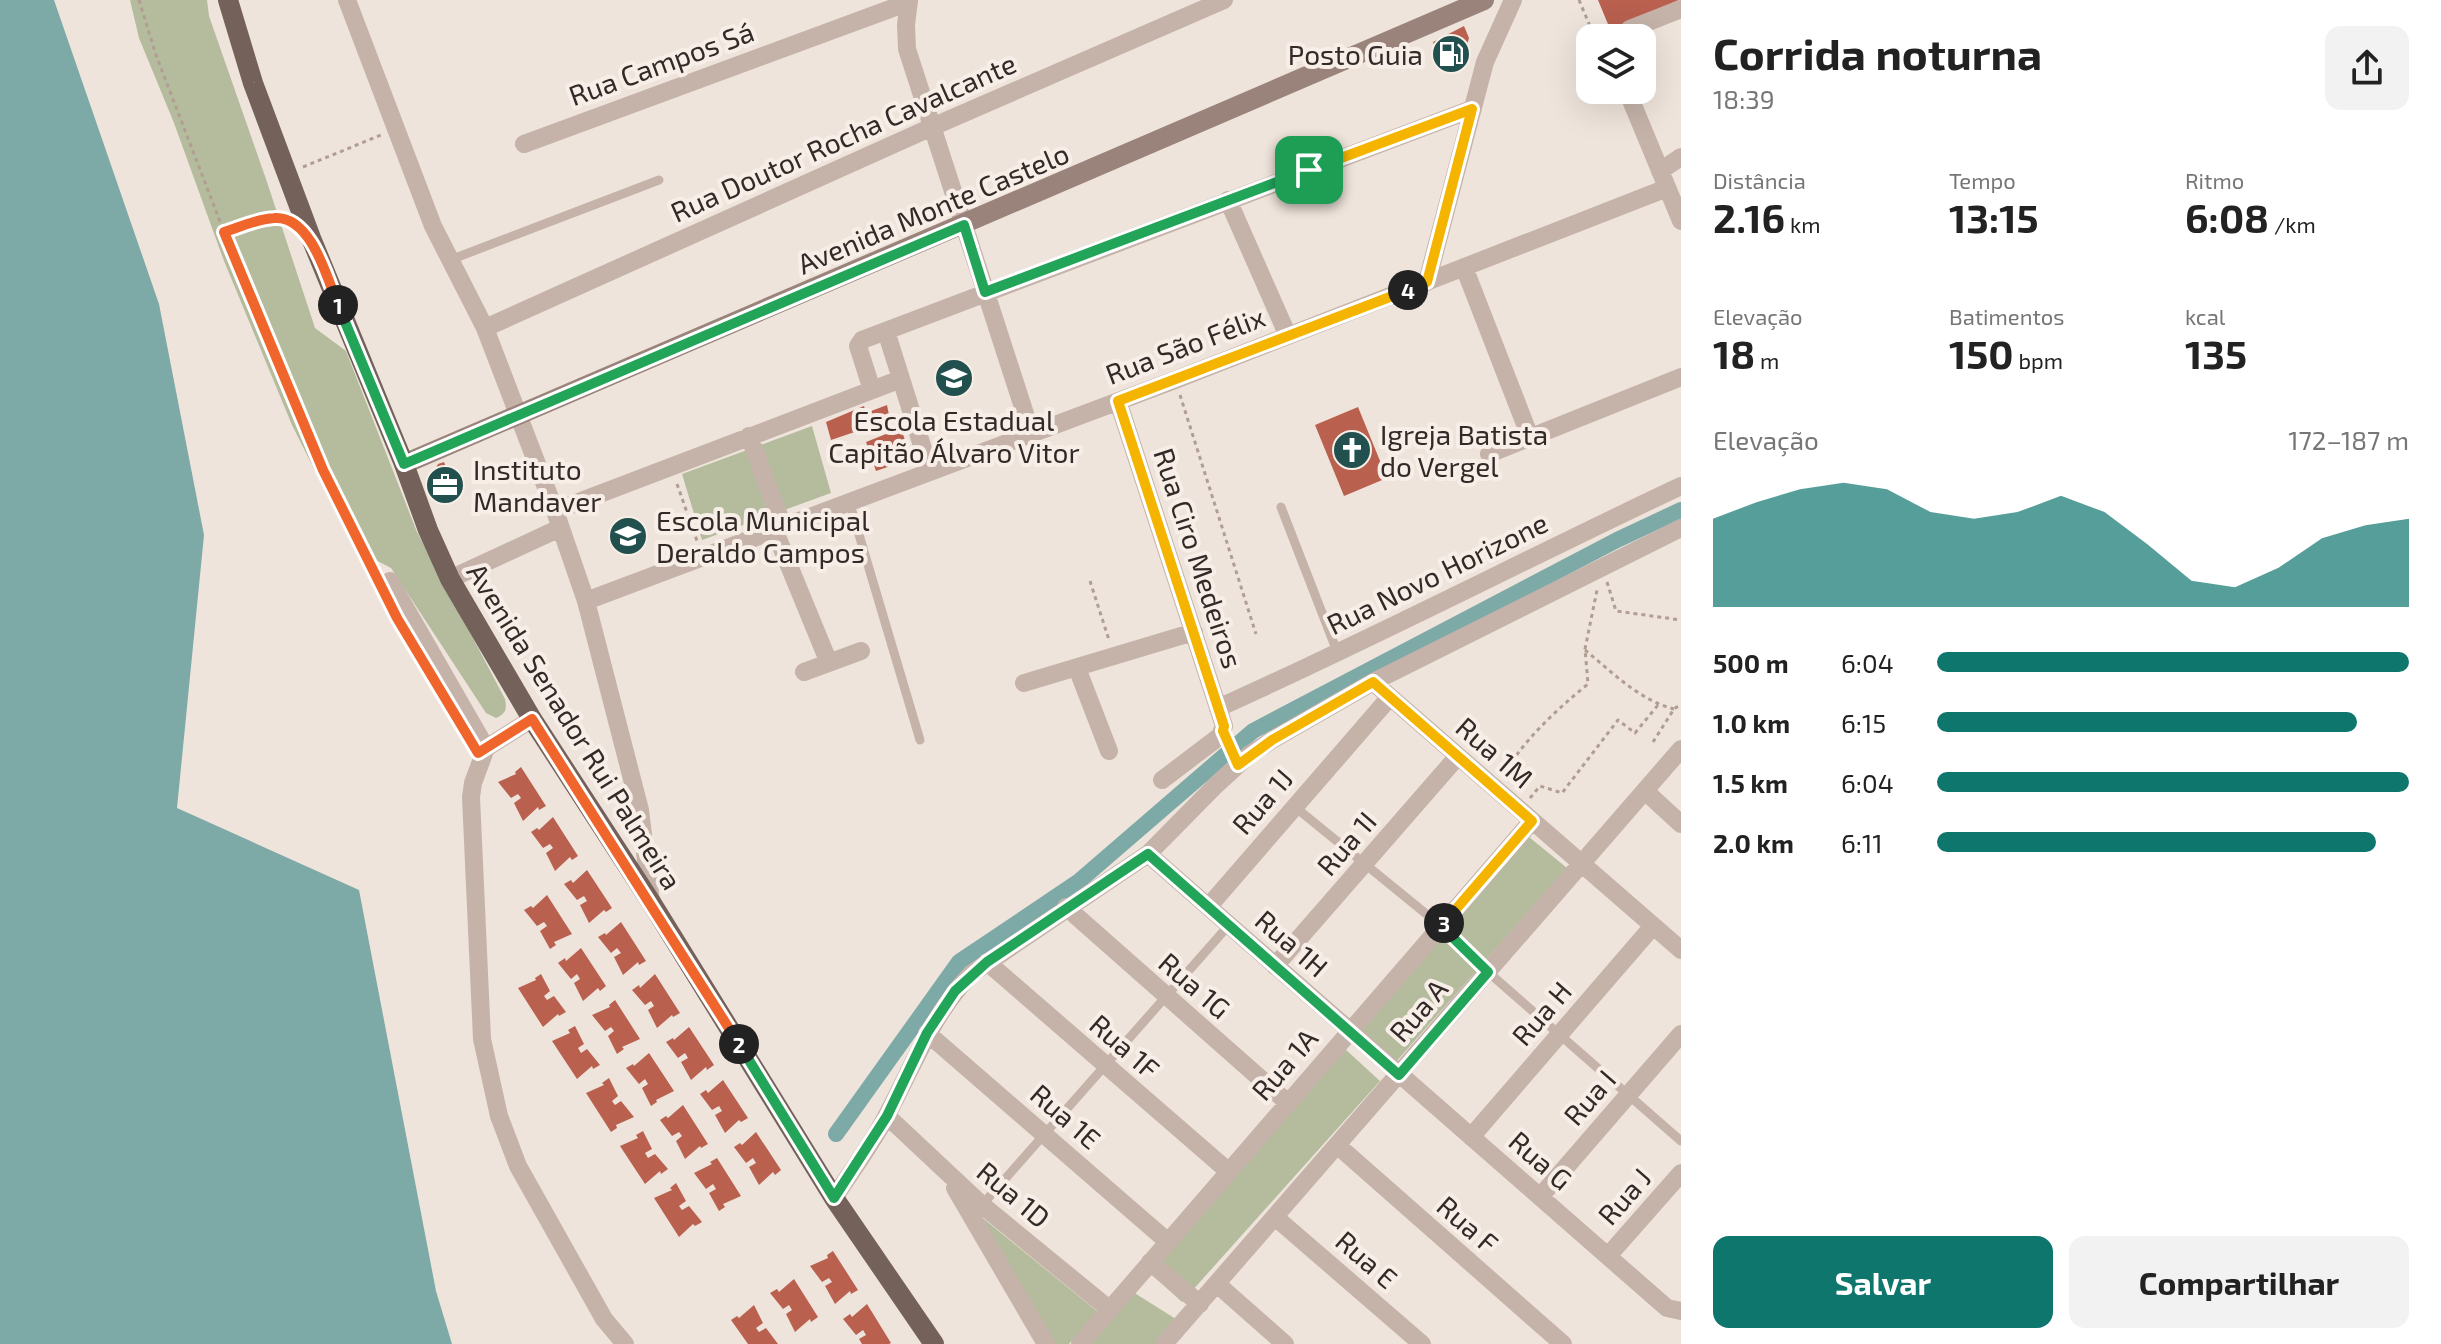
<!DOCTYPE html>
<html lang="pt">
<meta charset="utf-8">
<style>
:root{--surface:#fff;--page:#f2f2f2;--text:#222;--muted:#767676;--accent:#0f766e}
body{margin:0;font-family:"Exo 2",sans-serif;background:var(--page);color:var(--text);height:100vh;display:flex;flex-direction:column;font-size:30px;white-space:nowrap}
*{box-sizing:border-box;margin:0}
p{font-size:26px;color:var(--muted)}
.icon{flex:none;width:44px;height:44px;fill:none;stroke:currentColor;stroke-width:2;stroke-linecap:round;stroke-linejoin:round}
.map{position:relative;flex:1;overflow:hidden}
.details{display:flex;flex-direction:column;background:var(--surface);width:760px}
.details>*{flex:none}
.fabs{position:absolute;left:1576px;top:24px;display:grid;gap:16px}
.fabs a{display:grid;place-items:center;width:80px;height:80px;border-radius:16px;background:var(--surface);box-shadow:0 8px 32px #0002;font-size:40px}
.pin{position:absolute;display:grid;place-items:center;width:68px;height:68px;color:#fff;margin:-34px;border-radius:16px;box-shadow:0 4px 12px #0006}
.km{position:absolute;width:40px;height:40px;margin:-20px;border-radius:50%;background:#222;color:#fff;font-size:22px;line-height:40px;text-align:center}
.round{display:grid;place-items:center;flex:none;width:84px;height:84px;border-radius:16px;background:var(--page)}
.overview{display:flex;align-items:center;justify-content:space-between;height:136px;padding:0 32px}
h1{font-size:44px;font-weight:700;line-height:60px}
.figures{display:grid;grid-template-columns:repeat(3,1fr);gap:12px;height:136px;padding:8px 32px}
.figures div{display:grid;align-content:center}
.figures b{font-size:40px;font-weight:700}
.figures small{font-size:22px;font-weight:400}
.figures p{font-size:22px}
.chart{height:224px;padding:16px 32px}
.chart p{display:flex;justify-content:space-between}
.chart svg{width:100%;height:144px;margin-top:8px;fill:var(--accent);opacity:.7}
.cta{display:flex;gap:16px;margin-top:auto;padding:16px 32px}
.cta a{flex:1;height:92px;border-radius:16px;background:var(--accent);color:#fff;font-size:32px;font-weight:700;line-height:92px;text-align:center}
.cta a+a{background:var(--page);color:var(--text)}
ul{padding:0 32px;list-style:none;font-size:26px}
li{display:grid;grid-template-columns:128px 96px 1fr;align-items:center;height:60px}
li i{height:20px;border-radius:10px;background:var(--accent)}
main{display:flex;flex:1;min-height:0}
.map>svg:first-child{display:block}
.green{fill:#b4bc9d}
.water{fill:#7da9a7}
.lines{fill:none;stroke-linecap:round;stroke-linejoin:round}
.canal{stroke:#7da9a7;stroke-width:16}
.building{fill:#b9604f}
.path{stroke:#b19d93;stroke-width:3;stroke-dasharray:4 4;stroke-linecap:butt}
.lane{stroke:#c5b3a9;stroke-width:9}
.street{stroke:#c5b3a9;stroke-width:18}
.secondary{stroke:#99837a;stroke-width:20}
.primary{stroke:#74615a;stroke-width:20}
.split-1-casing{stroke:#fff;stroke-width:16}
.split-2-casing{stroke:#fff;stroke-width:16}
.split-3-casing{stroke:#fff;stroke-width:16}
.split-4-casing{stroke:#fff;stroke-width:16}
.split-5-casing{stroke:#fff;stroke-width:16}
.split-1{stroke:#22a559;stroke-width:10}
.split-2{stroke:#f0652b;stroke-width:10}
.split-3{stroke:#22a559;stroke-width:10}
.split-4{stroke:#f5b400;stroke-width:10}
.split-5{stroke:#f5b400;stroke-width:10}
.labels{text-anchor:middle;dominant-baseline:central;stroke-width:8;stroke-linejoin:round;paint-order:stroke}
.poi-label{font-size:28px;fill:#332a28;stroke:#f7eee7;text-anchor:start}
.street-label{font-size:28px;fill:#332a28;stroke:#f7eee7}
</style>
<main>
<div class="map">
<svg width="1681" height="1344" viewBox="0 0 1681 1344">
<rect width="100%" height="100%" fill="#efe4db"/>
<path class="green" d="M130,0H207L209,16L267,182L315,328L346,351L417,532L505,699C507,710 506,713 496,718L486,713L391,568L354,549L292,425L224,261L174,123L139,38Z
M812,426L831,493L702,540L682,474Z
M1529,837L1567,868L1395,1063L1359,1034Z
M1345,1049L1380,1081L1182,1302L1150,1273Z
M979,1215L1098,1312L1069,1344H1050Z
M1133,1292L1179,1321L1158,1344H1087Z"/>
<path class="water" d="M0,0H54L159,304L204,535L177,808L359,890L436,1291L452,1344H0Z"/>
<g class="lines">
<path class="canal" d="M836,1134L959,962L1078,882L1253,731L1617,540L1681,510"/>
</g>
<path class="building" d="M1598,0H1679L1610,29Z
M1464,26L1469,38L1461,66L1443,72L1433,42Z
M887,405L890,420L831,440L826,422L864,406L866,413Z
M1358,407L1387,478L1344,496L1315,425Z
M901,428L911,459L876,471L866,442Z
M444,462L457,496L443,499L433,474L438,464Z
M521,767L546,806L539,810L538,807L523,821L514,803L521,798L518,794L511,798L498,782L516,774L515,772Z
M553,817L578,856L572,860L570,857L555,871L546,853L553,848L550,844L543,848L531,832L537,828L539,830Z
M587,870L612,908L606,912L604,910L589,923L580,905L587,901L584,896L577,900L564,884L571,880L573,883Z
M547,895L572,934L554,942L556,945L550,949L540,931L547,926L544,922L537,926L524,910L531,906L533,908Z
M621,922L646,961L639,965L638,962L623,975L614,957L621,953L617,948L611,953L598,937L605,933L606,935Z
M581,948L606,986L600,991L598,988L583,1001L574,983L580,979L577,974L571,979L558,963L565,958L566,961Z
M541,974L550,991L544,996L547,1000L554,996L566,1012L559,1016L558,1014L543,1027L518,988L536,980L535,978Z
M655,974L680,1013L673,1017L672,1015L657,1028L648,1010L654,1006L651,1001L645,1005L632,990L639,985L640,988Z
M615,1000L640,1039L622,1047L624,1049L617,1054L608,1036L614,1031L611,1027L605,1031L592,1015L610,1007L609,1005Z
M575,1026L584,1044L578,1048L581,1053L587,1049L600,1065L593,1069L592,1066L577,1079L552,1041L570,1033L568,1030Z
M689,1027L714,1065L707,1070L706,1067L691,1080L681,1062L688,1058L685,1053L678,1058L666,1042L673,1038L674,1040Z
M649,1053L674,1091L656,1100L657,1102L651,1106L642,1088L648,1084L645,1079L639,1084L626,1068L633,1064L634,1066Z
M609,1078L618,1096L612,1101L615,1105L621,1101L634,1117L616,1125L617,1128L611,1132L586,1093L604,1085L602,1083Z
M723,1080L748,1118L741,1122L739,1120L725,1133L715,1115L722,1111L719,1106L712,1110L700,1094L706,1090L708,1093Z
M683,1105L708,1144L701,1148L700,1146L685,1159L676,1141L682,1136L679,1132L672,1136L660,1120L666,1116L668,1118Z
M643,1131L652,1149L645,1153L648,1158L655,1154L668,1169L661,1174L660,1171L645,1184L620,1146L638,1138L636,1135Z
M756,1132L781,1170L775,1175L773,1172L759,1185L749,1167L756,1163L753,1158L746,1163L734,1147L740,1143L742,1145Z
M717,1158L741,1196L723,1204L725,1207L719,1211L709,1193L716,1189L713,1184L706,1189L694,1173L712,1164L710,1162Z
M676,1183L686,1201L679,1206L682,1210L689,1206L702,1222L695,1226L693,1224L679,1237L654,1198L672,1190L670,1188Z
M833,1251L858,1290L851,1294L850,1291L835,1304L825,1286L832,1282L829,1278L822,1282L810,1266L828,1258L827,1255Z
M794,1279L818,1317L811,1322L810,1319L795,1332L786,1314L792,1310L789,1305L783,1309L770,1293L777,1289L779,1292Z
M867,1304L891,1343L889,1344H862L859,1339L866,1335L863,1330L856,1335L843,1319L850,1314L852,1317Z
M754,1305L763,1323L756,1328L759,1332L766,1328L778,1344H748L731,1320L737,1316L739,1318Z"/>
<g class="lines">
<path class="path" d="M139,0L156,55L224,232L323,470L374,573
M1579,0L1595,38
M303,167L381,135
M224,232L272,218L285,219
M1180,395L1256,634
M677,484L697,541
M1090,581L1109,640
M1607,582L1616,611L1681,620
M1585,650C1612,672 1639,700 1674,709
M1653,742L1674,709L1681,704
M1503,775C1525,739 1555,711 1588,684L1585,649L1597,590
M1530,798L1540,786L1562,793L1618,720L1635,733L1658,705
M1454,938L1477,961"/>
<path class="lane" d="M450,260L659,180
M849,501L920,740
M1281,507L1338,654
M1295,807L1441,926
M1488,972L1681,1141
M982,1205L1229,925"/>
<path class="street" d="M347,0L433,226L485,328L555,511L586,601L640,810L651,902
M909,0L906,25L907,49L1031,432
M1630,29L1681,9
M1628,93L1681,221
M524,144L909,2
M1660,171L1681,157
M1228,200L1288,336
M1464,267L1530,437
M1427,282L1485,62L1513,0
M485,328L932,127L1224,0
M886,331L930,471
M872,390L858,346L862,340L1472,109
M1118,401L1224,726L1220,736L1162,780
M749,436L783,526
M1489,454L1681,377
M555,511L901,379
M774,529L829,663
M450,579L560,528
M390,581L486,748
M586,601L1175,380L1667,188
M1077,668L1109,751
M804,672L861,651
M1373,682L1681,950
M1024,683L1194,632
M1218,708C1374,638 1526,559 1681,486
M532,719L486,748L473,783L471,797L482,1039L499,1116L518,1166L604,1319L625,1344
M1645,791L1681,824
M1148,854L1667,1308L1681,1311
M1209,906L1390,697
M1066,907L1288,1103
M987,962L1228,1171
M1275,966L1458,756
M927,1033L1167,1241
M887,1116L982,1205L1109,1309
M1471,1137L1653,926
M1337,1145L1563,1344
M955,1188L1046,1344
M1540,1197L1681,1034
M834,1198C852,1170 873,1143 888,1113C914,1064 932,1015 971,974L1148,854L1216,785L1250,754L1272,740L1373,682L1681,528
M1275,1217L1422,1344
M1608,1256L1681,1173
M1150,1262L1200,1304
M1217,1284L1285,1344
M1080,1344L1532,821
M1164,1344L1681,749"/>
<path class="secondary" d="M404,464L1484,0"/>
<path class="primary" d="M228,0L253,83L311,238L404,464L428,530L450,579L532,719L651,902L834,1198L934,1344"/>
</g>
<g class="lines">
<defs>
<path id="split-1" d="M338,305L404,464L964,225L985,292L1309,170"/>
<path id="split-2" d="M338,305C327,278 311,215 274,218C257,219 240,227 224,232L323,470L397,618L478,753L532,719L739,1044"/>
<path id="split-3" d="M739,1044L834,1198L887,1116L927,1033L955,991L987,962L1148,854L1399,1075L1488,972L1441,926L1444,923"/>
<path id="split-4" d="M1408,290L1118,401L1224,726L1223,731L1238,765L1272,740L1373,682L1532,821L1444,923"/>
<path id="split-5" d="M1309,170L1472,109L1427,282L1408,290"/>
</defs>
<use href="#split-1" class="split-1-casing"/>
<use href="#split-2" class="split-2-casing"/>
<use href="#split-3" class="split-3-casing"/>
<use href="#split-4" class="split-4-casing"/>
<use href="#split-5" class="split-5-casing"/>
<use href="#split-1" class="split-1"/>
<use href="#split-2" class="split-2"/>
<use href="#split-3" class="split-3"/>
<use href="#split-4" class="split-4"/>
<use href="#split-5" class="split-5"/>
</g>
<defs>
<symbol id="fuel-disc" viewBox="-11 -11 22 22"><circle r="9.5" fill="#22504f" stroke="#f7eee7"/><path d="M-5.5-6h7V0h2V4h1.3V-2.5L3-4.5l.8-.8L6-3V5H2.5V1h-1V6h-7ZM-4.2-4.7v3.2H.2V-4.7Z" fill="#fff"/></symbol>
<symbol id="school-disc" viewBox="-11 -11 22 22"><circle r="9.5" fill="#22504f" stroke="#f7eee7"/><path d="M0-5L7-2L0 1L-7-2ZM-4 1L0 2.5L4 1V4Q0 6-4 4Z" fill="#fff"/></symbol>
<symbol id="church-disc" viewBox="-11 -11 22 22"><circle r="9.5" fill="#22504f" stroke="#f7eee7"/><path d="M-1.2-6h2.4v3.5h3.3v2.4h-3.3V6h-2.4V-.1h-3.3v-2.4h3.3Z" fill="#fff"/></symbol>
<symbol id="office-disc" viewBox="-11 -11 22 22"><circle r="9.5" fill="#22504f" stroke="#f7eee7"/><path d="M-6-3h4V-5.5h4V-3h4V5H-6ZM-1-4.5V-3h2v-1.5ZM-6 0V1H6V0Z" fill="#fff"/></symbol>
</defs>
<g fill-rule="evenodd">
<use href="#fuel-disc" x="1429" y="32" width="44" height="44"/>
<use href="#school-disc" x="932" y="356" width="44" height="44"/>
<use href="#church-disc" x="1330" y="428" width="44" height="44"/>
<use href="#office-disc" x="423" y="463" width="44" height="44"/>
<use href="#school-disc" x="606" y="514" width="44" height="44"/>
</g>
<g class="labels">
<g class="poi-label">
<text x="1423" y="54" text-anchor="end">Posto Guia</text>
<text x="954" y="420" text-anchor="middle">Escola Estadual<tspan x="954" dy="32">Capitão Álvaro Vitor</tspan></text>
<text x="1380" y="434">Igreja Batista<tspan x="1380" dy="32">do Vergel</tspan></text>
<text x="473" y="469">Instituto<tspan x="473" dy="32">Mandaver</tspan></text>
<text x="656" y="520">Escola Municipal<tspan x="656" dy="32">Deraldo Campos</tspan></text>
</g>
<g class="street-label">
<text transform="translate(661 63) rotate(-20)">Rua Campos Sá</text>
<text transform="translate(843 137) rotate(-24)">Rua Doutor Rocha Cavalcante</text>
<text transform="translate(933 208) rotate(-23)">Avenida Monte Castelo</text>
<text transform="translate(1185 345) rotate(-21)">Rua São Félix</text>
<text transform="translate(1199 558) rotate(72)">Rua Ciro Medeiros</text>
<text transform="translate(1437 573) rotate(-26)">Rua Novo Horizone</text>
<text transform="translate(575 726) rotate(58)">Avenida Senador Rui Palmeira</text>
<text transform="translate(1495 752) rotate(41)">Rua 1M</text>
<text transform="translate(1262 801) rotate(-49)">Rua 1J</text>
<text transform="translate(1346 843) rotate(-49)">Rua 1I</text>
<text transform="translate(1292 943) rotate(41)">Rua 1H</text>
<text transform="translate(1195 985) rotate(41)">Rua 1G</text>
<text transform="translate(1418 1010) rotate(-49)">Rua A</text>
<text transform="translate(1541 1013) rotate(-49)">Rua H</text>
<text transform="translate(1125 1046) rotate(41)">Rua 1F</text>
<text transform="translate(1284 1064) rotate(-49)">Rua 1A</text>
<text transform="translate(1589 1097) rotate(-49)">Rua I</text>
<text transform="translate(1066 1116) rotate(41)">Rua 1E</text>
<text transform="translate(1541 1160) rotate(41)">Rua G</text>
<text transform="translate(1014 1194) rotate(40)">Rua 1D</text>
<text transform="translate(1624 1196) rotate(-49)">Rua J</text>
<text transform="translate(1468 1224) rotate(41)">Rua F</text>
<text transform="translate(1367 1259) rotate(41)">Rua E</text>
</g>
</g>
</svg>
<div class="fabs">
<a><svg class="icon" aria-label="layers" viewBox="0 0 24 24"><path d="M12 4l9 5-9 5-9-5zM3 14l9 5 9-5"/></svg></a>
</div>
<div class="pin" style="left:1309px;top:170px;background:#1e9e55"><svg class="icon" aria-label="arrive" viewBox="0 0 24 24"><path d="M6 21V4h12l-3 4 3 4H6"/></svg></div>
<b class="km" style="left:338px;top:305px">1</b>
<b class="km" style="left:739px;top:1044px">2</b>
<b class="km" style="left:1444px;top:923px">3</b>
<b class="km" style="left:1408px;top:290px">4</b>
</div>
<section class="details">
<div class="overview"><div><h1>Corrida noturna</h1><p>18:39</p></div><a class="round"><svg class="icon" aria-label="share" viewBox="0 0 24 24"><path d="M12 15V3M7 8l5-5 5 5M5 13v7h14v-7"/></svg></a></div>
<div class="figures">
<div><p>Distância</p><b>2.16<small> km</small></b></div>
<div><p>Tempo</p><b>13:15</b></div>
<div><p>Ritmo</p><b>6:08<small> /km</small></b></div>
</div>
<div class="figures">
<div><p>Elevação</p><b>18<small> m</small></b></div>
<div><p>Batimentos</p><b>150<small> bpm</small></b></div>
<div><p>kcal</p><b>135</b></div>
</div>
<div class="chart"><p><span>Elevação</span>172–187 m</p>
<svg viewBox="0 0 160 44" preserveAspectRatio="none"><path d="M0 44V17L10 12L20 8L30 6L40 8L50 15L60 17L70 15L80 10L90 15L100 25L110 36L120 38L130 32L140 23L150 19L160 17V44z"/></svg>
</div>
<ul>
<li><b>500 m</b>6:04<i style="width:100%"></i></li>
<li><b>1.0 km</b>6:15<i style="width:89%"></i></li>
<li><b>1.5 km</b>6:04<i style="width:100%"></i></li>
<li><b>2.0 km</b>6:11<i style="width:93%"></i></li>
</ul>
<div class="cta"><a>Salvar</a><a>Compartilhar</a></div>
</section>
</main>
